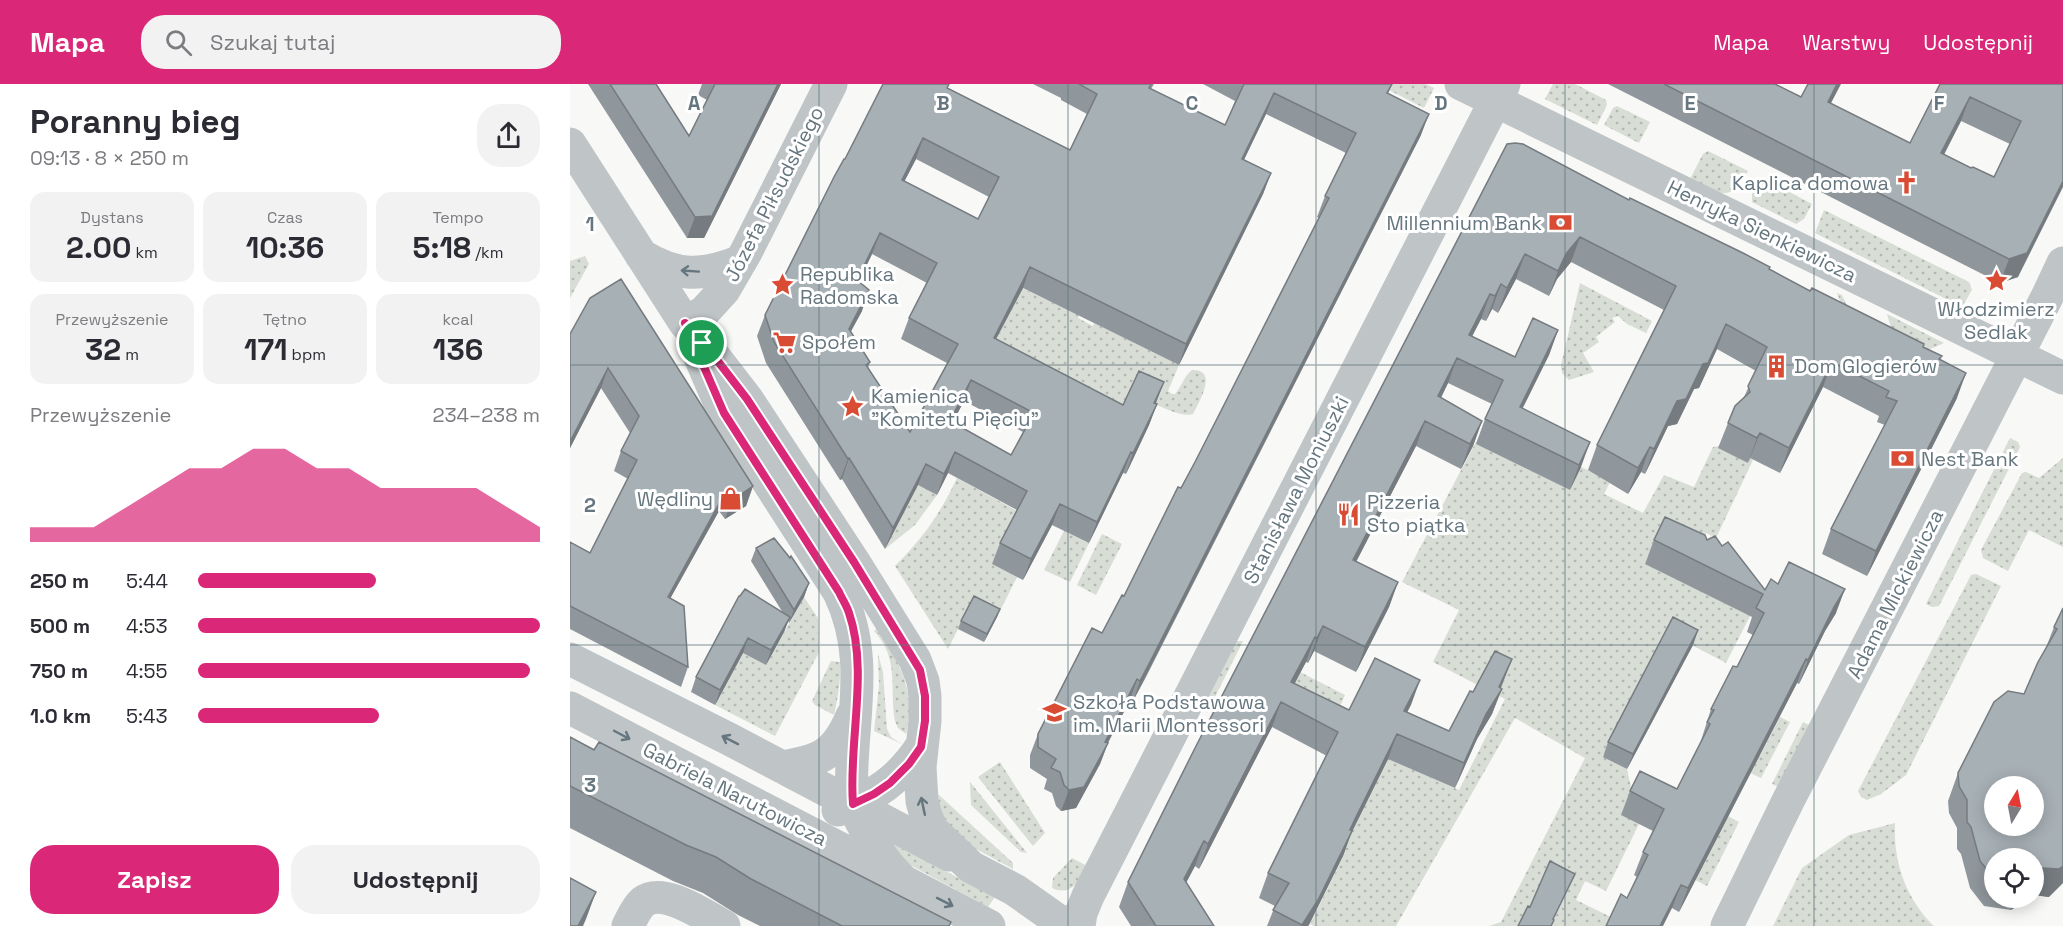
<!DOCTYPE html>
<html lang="pl">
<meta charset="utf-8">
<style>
:root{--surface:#fff;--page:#f2f2f3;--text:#2b2b33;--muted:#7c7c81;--accent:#db2777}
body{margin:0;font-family:"Space Grotesk",sans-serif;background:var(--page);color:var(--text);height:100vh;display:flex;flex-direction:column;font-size:22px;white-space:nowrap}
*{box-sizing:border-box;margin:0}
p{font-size:20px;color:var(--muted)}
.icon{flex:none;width:33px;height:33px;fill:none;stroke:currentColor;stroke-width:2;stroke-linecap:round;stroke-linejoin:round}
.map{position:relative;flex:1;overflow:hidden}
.details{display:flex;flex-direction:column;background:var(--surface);width:570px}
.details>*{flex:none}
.needle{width:39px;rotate:10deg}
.fabs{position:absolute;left:1414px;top:692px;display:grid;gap:12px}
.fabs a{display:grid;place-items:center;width:60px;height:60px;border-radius:50%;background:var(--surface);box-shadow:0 3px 15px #0003;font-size:30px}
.pin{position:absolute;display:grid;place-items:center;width:51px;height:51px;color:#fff;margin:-26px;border:3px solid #fff;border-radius:50%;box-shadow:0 2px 6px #0007}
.round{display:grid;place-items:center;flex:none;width:63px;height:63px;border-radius:24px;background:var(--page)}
.overview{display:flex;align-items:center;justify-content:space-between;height:102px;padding:0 30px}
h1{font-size:33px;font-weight:600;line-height:45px}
.stats{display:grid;grid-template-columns:repeat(3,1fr);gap:9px;height:102px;padding:6px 30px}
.stats div{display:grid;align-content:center;border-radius:15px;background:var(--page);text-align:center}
.stats b{font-size:30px;font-weight:600}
.stats small{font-size:16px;font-weight:400}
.stats p{font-size:16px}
.chart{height:168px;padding:12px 30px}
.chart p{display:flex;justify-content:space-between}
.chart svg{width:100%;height:108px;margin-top:6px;fill:var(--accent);opacity:.7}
.primary-button{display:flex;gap:12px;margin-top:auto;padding:12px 30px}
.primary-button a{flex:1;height:69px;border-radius:24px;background:var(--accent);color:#fff;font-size:24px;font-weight:600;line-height:69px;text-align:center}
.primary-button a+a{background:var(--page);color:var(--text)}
ul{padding:0 30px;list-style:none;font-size:20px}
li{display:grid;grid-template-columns:96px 72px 1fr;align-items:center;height:45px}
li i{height:15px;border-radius:8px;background:var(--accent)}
header{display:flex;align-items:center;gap:36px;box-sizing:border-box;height:84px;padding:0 30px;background:var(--accent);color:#fff}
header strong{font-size:28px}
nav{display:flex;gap:33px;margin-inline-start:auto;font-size:21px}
.search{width:420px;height:54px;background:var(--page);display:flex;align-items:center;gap:15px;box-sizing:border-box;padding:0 21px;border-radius:24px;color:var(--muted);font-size:22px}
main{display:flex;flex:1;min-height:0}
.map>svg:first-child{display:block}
.green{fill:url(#green-dots)}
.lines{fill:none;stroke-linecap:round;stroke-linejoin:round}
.minor{stroke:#bfc4c7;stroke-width:33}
.wall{fill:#90979c;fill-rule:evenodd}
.shaded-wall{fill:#757b7f}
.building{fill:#a7b0b5;stroke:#757b7f;stroke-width:1.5;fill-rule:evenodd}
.oneway{stroke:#65767f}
.route-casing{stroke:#fff;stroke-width:12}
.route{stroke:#db2777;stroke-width:8}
.grid{fill:none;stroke:#65767f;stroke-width:1.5;stroke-opacity:0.55}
.labels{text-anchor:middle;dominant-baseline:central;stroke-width:6;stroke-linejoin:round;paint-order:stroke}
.poi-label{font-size:20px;fill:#65767f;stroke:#fff;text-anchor:start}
.street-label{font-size:20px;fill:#65767f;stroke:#fff}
.grid-label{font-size:20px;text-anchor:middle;font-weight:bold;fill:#65767f;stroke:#fff;stroke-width:6;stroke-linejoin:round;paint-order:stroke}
</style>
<header>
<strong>Mapa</strong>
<div class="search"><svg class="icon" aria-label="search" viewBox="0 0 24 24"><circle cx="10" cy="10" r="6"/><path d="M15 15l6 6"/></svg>Szukaj tutaj</div>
<nav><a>Mapa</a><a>Warstwy</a><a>Udostępnij</a></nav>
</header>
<main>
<section class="details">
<div class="overview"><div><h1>Poranny bieg</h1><p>09:13 · 8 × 250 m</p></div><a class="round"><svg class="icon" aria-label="share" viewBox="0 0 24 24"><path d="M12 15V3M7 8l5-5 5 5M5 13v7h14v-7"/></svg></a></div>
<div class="stats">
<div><p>Dystans</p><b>2.00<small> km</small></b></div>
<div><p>Czas</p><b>10:36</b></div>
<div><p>Tempo</p><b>5:18<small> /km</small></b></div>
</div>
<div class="stats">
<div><p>Przewyższenie</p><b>32<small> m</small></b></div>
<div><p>Tętno</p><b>171<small> bpm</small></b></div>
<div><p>kcal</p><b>136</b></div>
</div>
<div class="chart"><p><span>Przewyższenie</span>234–238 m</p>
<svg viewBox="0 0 160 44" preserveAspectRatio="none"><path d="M0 44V38L10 38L20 38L30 30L40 22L50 14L60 14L70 6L80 6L90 14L100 14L110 22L120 22L130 22L140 22L150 30L160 38V44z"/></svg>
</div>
<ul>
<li><b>250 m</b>5:44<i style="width:52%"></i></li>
<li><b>500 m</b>4:53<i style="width:100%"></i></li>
<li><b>750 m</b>4:55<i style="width:97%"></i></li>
<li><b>1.0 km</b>5:43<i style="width:53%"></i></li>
</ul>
<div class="primary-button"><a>Zapisz</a><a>Udostępnij</a></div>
</section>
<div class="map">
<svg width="1493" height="842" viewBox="0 0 1493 842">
<defs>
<pattern id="green-dots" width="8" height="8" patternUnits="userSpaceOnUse" patternTransform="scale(1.5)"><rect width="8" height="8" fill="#d8ddd5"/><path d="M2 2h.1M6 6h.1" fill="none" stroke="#b3b8b2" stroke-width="1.8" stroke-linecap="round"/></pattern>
</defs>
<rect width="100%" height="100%" fill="#f8f8f6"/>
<path class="green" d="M807,0H856L864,4L854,24Z
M983,0H1005L1036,16L1037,21L1027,41L975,15Z
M1047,22L1080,38L1069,59L1034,41L1043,24Z
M1138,67L1178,87C1161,121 1148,109 1120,95L1133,70Z
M1191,93L1242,120L1234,135L1226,140L1182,118V109Z
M1254,126L1399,198L1402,206L1392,223L1245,149Z
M15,172L19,180L0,214V177Z
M1010,199L1082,237L1076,249L1057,240L1048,232L1042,234L1045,238L1026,253L1029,258L1013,269L1024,288L999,296L992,289L991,281Z
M452,204L509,231L508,234L523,242L524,239L609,281L598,307L602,310H605C612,302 614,292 622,286C649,285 629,318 623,330C608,335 576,314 561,308L545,342L416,275Z
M1244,207L1247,217L1258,214L1262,225L1272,222L1267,209L1272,211L1282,233L1293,230L1297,241L1307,237L1311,248L1321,244L1317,230L1374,259L1349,270L1231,212Z
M917,337L925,369L1000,406L1011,383L1018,386L1021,381L1043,392L1034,410L1073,429L1094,391L1124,403L1143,363L1149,362L1178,379L1180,374L1183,376L1146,454L1136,449L1131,458L1086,457L1075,479L1180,532L1156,579L1097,548L1033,672L1057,685L1069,740L1036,807L1015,797L1006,816L1043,834L1039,842H919L931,838L1015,674L945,634L826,842H744L740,840L773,773L775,754L786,739L810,690L815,673L889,706L935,615L863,578L889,526L832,498Z
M1440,354L1448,358L1450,363L1369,522L1362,523L1356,520Z
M1493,374V463L1459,446L1438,487L1413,474L1411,466L1452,389L1456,388L1469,394Z
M387,394L449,428L422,480L447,493L427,533L401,519L378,565L325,482C353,454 370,430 387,394Z
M348,401L367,411L345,441L315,465Z
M494,447L519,459L500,498L474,486Z
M532,450L552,460L526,511L507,501Z
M1406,490L1431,502L1336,691L1311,710L1297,716L1291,713L1288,707L1401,491Z
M234,513L248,534L249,568L205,652L145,621L173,569L196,581Z
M308,544C329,580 347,607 336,650L328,644L325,637C319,603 330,575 304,547Z
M666,557H673L637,629L633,621Z
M308,570L313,588L317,645L321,653L332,660L304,647L309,602Z
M261,577L270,578C271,595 268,614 264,631L245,621L242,617Z
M730,588L775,611L767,629L712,623Z
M1210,633L1220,638L1191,694L1178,688L1187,671L1190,672Z
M1233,638L1241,642L1210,704L1202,700Z
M430,678L475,749L463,762L408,693Z
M400,698L457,769L451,768L401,721Z
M364,709L369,711L443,779V785L395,759L372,732Z
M1156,731L1169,738L1137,802L1121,794Z
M1325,739C1323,778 1336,815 1364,842H1203L1232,784L1279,751Z
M320,758L425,813L418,823L327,774Z
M502,774L519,783C511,796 500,813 482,804L483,794Z"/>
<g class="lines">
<path class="minor" d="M891,0L1493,294
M0,60L115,239L140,267L177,315L284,478L345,576L353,597L355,612V637L350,683L352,717L356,732L362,746L401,783L445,806L496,842
M71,171C107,193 132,193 171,177
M115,239L134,228L154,206L176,168L261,0
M130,273L154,329L269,508C294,560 287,607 283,663C282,681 280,700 283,718C284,725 288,732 292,739C302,761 314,778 331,795
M0,575L159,655L379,771
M0,624L419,842
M212,683C251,677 266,670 282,632
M268,726C305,712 329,696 351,663
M58,842C62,834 66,824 73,818C93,802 135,832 154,842
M509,842L511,829L518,812L934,0
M1157,842L1218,717L1478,211L1493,179"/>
</g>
<path class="wall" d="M18,0H86L119,52L137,16L128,11L132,0H211L134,154H117Z
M463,0H584L581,5L655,41L665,17L633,0H822L818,10L851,51L575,595L563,617L560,616L538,659L530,680L506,724L491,727L486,722L482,709L474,705L477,695L460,684V671L468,650L532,549L554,512L625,378L749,134L747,133L755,112L776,69L696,30L674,76L701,89L693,110L609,281L453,204L426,255L553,321L587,320L579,341L556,390L553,389L519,459L482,441L453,496L422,480L430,459L447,426L378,389L367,411L348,401L315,465L272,395L270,396L196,279L187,252L195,231L275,75L380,5L500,66L517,30L491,16V14ZM346,75L419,113L408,135L334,98ZM302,170L357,199L339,234L331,255L377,279L340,348L298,284L300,278L280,248L292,227L289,198ZM394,317L453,348L441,371L383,338Z
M1038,0H1205L1231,13L1261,20L1340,59L1370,0H1493L1448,193L1430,199ZM1391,37L1440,60L1424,93L1401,84L1374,71Z
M937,60L1059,116L1199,186L1240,207L1372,272L1370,276L1387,314L1297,492L1252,470L1261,445L1315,341L1307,338L1309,332L1253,303L1210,389L1180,374L1178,379L1148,364L1158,339L1174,313L1186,287L1147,265L1129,304L1124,305L1107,340L1098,342L1075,390L1071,388L1058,410L1018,386L1027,361L1094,226L1001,178L987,195L979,212L946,195L928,229L922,225L916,237L911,235L902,252L945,273L988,246L979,271L952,324L1011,383L1000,406L906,360L915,335L922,320L878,299L871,314L912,337L903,362L891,385L846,362L786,478L828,498L819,523L806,549L786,588L744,567L738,579L736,578L724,599L779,626L850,596L837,628L879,647L903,608L942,575L931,604L922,630L907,655L885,704L818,675L782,747L773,772L738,842H697L705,822L689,814L698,789L757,672L702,643L629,785L625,782L616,798L644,842H561L549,823L558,798Z
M0,250L183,402L176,422L155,435L149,427L100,514L118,583L111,603L0,545V458L20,469L58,395L44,387L51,367L60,349L31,304L0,364Z
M1084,456H1137L1152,462L1195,506L1266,529L1255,547L1229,600L1227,599L1109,828L1102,824L1057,814L1067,793L1064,791L1073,768L1083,747L1051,731L1060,707L1107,705L1129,663L1141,625L1167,583L1183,551L1177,548L1182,533L1075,480Z
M186,464L239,499L234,513L219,539L218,537L214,548L196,581L173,569L145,621L121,608L126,593L169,512L213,529L181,477Z
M1493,524L1479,813L1464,811V774H1425V813H1460L1441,826L1414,822L1400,804L1391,770L1387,765V744L1379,729L1378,717L1388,689L1454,610L1475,566L1484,543Z
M430,525L427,533L414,558L388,545L391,537Z
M1128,546L1123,561L1057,685L1033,673L1038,658Z
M0,653L379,842H190L168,831L133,809L103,797L0,744Z"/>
<path class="shaded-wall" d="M208,0H211L134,154H117L125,133Z
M1267,0H1271L1249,42L1258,18Z
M704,9L696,30L664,96L672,75Z
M1400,13L1391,37L1362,93L1371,69Z
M859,30L851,51L563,617L570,597Z
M353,54L346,75L324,117L332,96Z
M701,89L693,110L609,281L616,260Z
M1493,97V103L1448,193L1430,199L1439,175Z
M310,149L302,170L279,217L287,196Z
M1010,153L1001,178L987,195L979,212L988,187L996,170Z
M955,170L946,195L928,229L937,204Z
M460,183L453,204L416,274L424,254Z
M931,200L922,225L916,237L925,212Z
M299,206L292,227L271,266L279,245Z
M920,210L911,235L890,276L899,251Z
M1156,240L1147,265L1129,304L1124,305L1107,340L1098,342L1075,390L1084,365L1107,317L1133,280Z
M988,246L979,271L941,348L950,323Z
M887,274L878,299L859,337L868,312Z
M1262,278L1253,303L1210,389L1219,364Z
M38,284L31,304L0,364V358Z
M1396,289L1387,314L1297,492L1306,467Z
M401,296L394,317L372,358L380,337Z
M594,298L586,319L576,340L584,319Z
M587,320L579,341L556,390L563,369Z
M855,337L846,362L774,501L783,476Z
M912,337L903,362L891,385L900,360Z
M1190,349L1178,379L1187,354Z
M1020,358L1011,383L1000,406L1009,381Z
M1080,363L1071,388L1058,410L1068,384Z
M385,368L378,389L367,411L374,390Z
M561,368L553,389L519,459L527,438Z
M279,374L272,395L270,396L278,375Z
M356,380L348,401L315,465L323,444Z
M183,402L176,422L155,435L162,416Z
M156,407L149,427L90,533L98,513Z
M490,420L482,441L453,496L461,475Z
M828,498L819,523L786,588L795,563Z
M239,499L234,513L219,539L224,526Z
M1275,505L1266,529L1255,547L1229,600L1238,576L1264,523Z
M430,525L427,533L414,558L417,550Z
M220,533L214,548L196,581L201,566Z
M753,542L744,567L738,579L747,554Z
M1128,546L1123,561L1057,685L1063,670Z
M745,553L736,578L714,620L721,598Z
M178,554L173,569L145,621L150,606Z
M942,575L932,600L927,613L932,605L922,630L907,655L885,704L894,679Z
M1236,575L1227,599L1109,828L1118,804Z
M567,595L560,616L535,664L538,659L530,680L506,724L491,727L499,706L535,658Z
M850,596L841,621L825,652L834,627Z
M711,618L702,643L629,785L638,760Z
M827,650L818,675L777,758L782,747L773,772L739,841L738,842H731L748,816L786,733Z
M634,757L625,782L605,820L614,795Z
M1493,782V799L1479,813L1464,811V790L1473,784Z
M1111,801L1102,824L1093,842H1090Z
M26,808L16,835L13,842H8Z
M1445,813H1460L1441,826Z"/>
<path class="building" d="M40,0H86L119,52L145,0H208L142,132L125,133Z
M313,0H379L377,4L500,66L527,10L509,0H581L579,4L655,41L674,0H822L817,9L859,30L582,574L570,597L567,595L535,658L538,659L514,703L499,706L494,701L490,688L481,684L486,675L468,663V650L522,544L532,549L552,511L554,512L608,403L611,404L625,378L759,114L755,112L786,49L704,9L672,75L701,89L616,260L460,183L424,254L553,321L569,287L594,298L584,319L587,320L563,369L561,368L527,438L490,420L461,475L430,459L457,407L385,368L374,390L356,380L323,444L279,374L278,375L204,258L195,231L264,93L274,75H275ZM353,54L429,93L408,135L332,96ZM310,149L367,179L339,234L388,260L340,348L296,281L300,278L279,245L299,206L287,196ZM401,296L464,329L441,371L380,337Z
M1094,0H1205L1231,13L1238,0H1267L1258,18L1340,59L1370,0H1493V97L1457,169L1439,175ZM1400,13L1451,37L1424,93L1403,83L1401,84L1371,69Z
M945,59L953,60L1059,116L1060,114L1173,169L1200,183L1199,185L1240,207L1242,204L1354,260L1353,263L1372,272L1369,275L1396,289L1306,467L1261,445L1327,317L1316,313L1319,307L1262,278L1219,364L1190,349L1187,354L1158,339L1165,322L1180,308L1178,302L1197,263L1156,240L1138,279L1133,280L1116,315L1107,317L1084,365L1080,363L1068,384L1027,361L1106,202L1010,153L996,170L988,187L955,170L937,204L931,200L925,212L920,210L899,251L945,273L963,234L988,246L950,323L1020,358L1009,381L915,335L933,296L887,274L868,312L912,337L900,360L855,337L783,476L828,498L815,524L795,563L753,542L747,554L745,553L721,598L779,626L805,574L850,596L834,627L879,647L900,607L903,608L925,567L942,575L929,603L932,605L916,630L894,679L827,650L786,733L780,746L782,747L748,816L732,841L703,826L719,799L698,789L768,648L711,618L638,760L634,757L614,795L644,842H586L558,798L625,664L937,60Z
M51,195L183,402L162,416L156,407L98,513L114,522L118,583L0,522V458L20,469L67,376L51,367L69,332L38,284L0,358V250L20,214Z
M1095,433L1135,451L1137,456L1145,452L1152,462L1158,458L1195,506L1201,495L1208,500L1219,478L1275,505L1264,523L1238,576L1236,575L1118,804L1111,801L1090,842H1036L1051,810L1057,814L1078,771L1073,768L1094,725L1060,707L1070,687L1107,705L1140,640L1137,638L1144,626L1141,625L1163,582L1167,583L1194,529L1186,524L1193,510L1084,456Z
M204,454L220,474L221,472L239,499L224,526L186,464Z
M175,505L220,533L201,566L178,554L150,606L126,593L169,512H170Z
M404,512L430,525L417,550L391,537Z
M1493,524V782L1489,785L1473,784L1464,790V774H1425V794H1424L1410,777L1401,743L1397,738V716L1389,702L1388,689L1424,618L1438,607L1454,610L1468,578L1487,545L1484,543ZM1425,702H1464V741H1425Z
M1103,533L1128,546L1063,670L1038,658Z
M0,653L24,666L29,658L381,838L379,842H272L181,795L146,773L116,761L0,702Z
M980,777L1005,790L983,835L984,836L981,842H948L958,822L960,823Z
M0,794L26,808L8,842H0Z"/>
<defs><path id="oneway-shaft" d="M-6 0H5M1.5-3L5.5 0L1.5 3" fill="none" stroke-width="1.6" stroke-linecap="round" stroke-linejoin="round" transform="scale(1.5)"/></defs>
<g class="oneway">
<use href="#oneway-shaft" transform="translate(120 187) rotate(-176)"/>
<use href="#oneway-shaft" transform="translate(52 651) rotate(28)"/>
<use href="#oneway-shaft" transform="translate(160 656) rotate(-153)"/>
<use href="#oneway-shaft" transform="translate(353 722) rotate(-102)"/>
<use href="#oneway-shaft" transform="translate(375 818) rotate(27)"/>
</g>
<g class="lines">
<defs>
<path id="route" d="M115,239L140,267L177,315L284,478L350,586L355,612V637L351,663L339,680L320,699L304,710L283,720C278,661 299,586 279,529C277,522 272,515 269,508L154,329Z"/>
</defs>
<use href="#route" class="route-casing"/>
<use href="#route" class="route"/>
</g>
<path class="grid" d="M249,0V842M498,0V842M746,0V842M995,0V842M1244,0V842M0,281H1493M0,561H1493"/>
<defs>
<symbol id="church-bare" viewBox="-9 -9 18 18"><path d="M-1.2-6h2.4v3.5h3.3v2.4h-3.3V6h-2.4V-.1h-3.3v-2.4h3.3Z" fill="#da4b34" stroke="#fff" stroke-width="2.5" paint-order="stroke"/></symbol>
<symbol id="bank-bare" viewBox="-9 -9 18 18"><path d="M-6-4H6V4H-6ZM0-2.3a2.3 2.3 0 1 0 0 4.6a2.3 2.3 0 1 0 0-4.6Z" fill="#da4b34" stroke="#fff" stroke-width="2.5" paint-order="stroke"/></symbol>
<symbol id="sight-bare" viewBox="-9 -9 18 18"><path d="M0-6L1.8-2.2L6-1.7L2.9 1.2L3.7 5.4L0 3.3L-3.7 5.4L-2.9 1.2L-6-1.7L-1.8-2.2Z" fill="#da4b34" stroke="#fff" stroke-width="2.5" paint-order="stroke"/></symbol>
<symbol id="supermarket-bare" viewBox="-9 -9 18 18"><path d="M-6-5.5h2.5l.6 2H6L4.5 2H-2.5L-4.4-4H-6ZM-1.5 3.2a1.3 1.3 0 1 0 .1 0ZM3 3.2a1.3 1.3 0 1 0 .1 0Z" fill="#da4b34" stroke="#fff" stroke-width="2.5" paint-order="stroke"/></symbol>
<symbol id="building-bare" viewBox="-9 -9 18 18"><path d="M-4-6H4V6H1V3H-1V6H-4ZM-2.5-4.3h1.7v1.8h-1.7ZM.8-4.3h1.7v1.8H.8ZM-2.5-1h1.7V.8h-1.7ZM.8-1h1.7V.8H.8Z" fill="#da4b34" stroke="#fff" stroke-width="2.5" paint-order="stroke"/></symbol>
<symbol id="shop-bare" viewBox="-9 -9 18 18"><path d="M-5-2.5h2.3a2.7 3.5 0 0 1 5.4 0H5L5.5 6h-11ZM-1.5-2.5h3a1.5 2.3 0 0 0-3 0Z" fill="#da4b34" stroke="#fff" stroke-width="2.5" paint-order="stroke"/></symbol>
<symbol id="restaurant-bare" viewBox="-9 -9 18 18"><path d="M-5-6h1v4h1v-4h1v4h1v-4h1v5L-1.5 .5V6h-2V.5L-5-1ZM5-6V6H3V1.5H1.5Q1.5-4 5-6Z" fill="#da4b34" stroke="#fff" stroke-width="2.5" paint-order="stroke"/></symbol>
<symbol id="school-bare" viewBox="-9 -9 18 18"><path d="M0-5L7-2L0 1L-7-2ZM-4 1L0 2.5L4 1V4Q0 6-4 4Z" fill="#da4b34" stroke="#fff" stroke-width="2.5" paint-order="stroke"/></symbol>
</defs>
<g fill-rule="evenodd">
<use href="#church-bare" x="1320" y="82" width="33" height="33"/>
<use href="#bank-bare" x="974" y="122" width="33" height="33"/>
<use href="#sight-bare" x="1410" y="180" width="33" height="33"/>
<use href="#sight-bare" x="196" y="184" width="33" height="33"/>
<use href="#supermarket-bare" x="198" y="242" width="33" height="33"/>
<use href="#building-bare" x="1190" y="266" width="33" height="33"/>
<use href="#sight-bare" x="266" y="306" width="33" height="33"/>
<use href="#bank-bare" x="1316" y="358" width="33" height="33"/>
<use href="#shop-bare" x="144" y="398" width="33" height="33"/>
<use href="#restaurant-bare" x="762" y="414" width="33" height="33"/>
<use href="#school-bare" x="468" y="612" width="33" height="33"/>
</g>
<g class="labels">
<g class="poi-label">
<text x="1319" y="99" text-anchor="end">Kaplica domowa</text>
<text x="972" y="139" text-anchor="end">Millennium Bank</text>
<text x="230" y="190">Republika<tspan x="230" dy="23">Radomska</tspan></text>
<text x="1426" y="225" text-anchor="middle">Włodzimierz<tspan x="1426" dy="23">Sedlak</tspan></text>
<text x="232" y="258">Społem</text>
<text x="1224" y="282">Dom Glogierów</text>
<text x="301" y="312">Kamienica<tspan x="301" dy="23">"Komitetu Pięciu"</tspan></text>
<text x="1351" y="375">Nest Bank</text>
<text x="143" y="415" text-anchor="end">Wędliny</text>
<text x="797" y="418">Pizzeria<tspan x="797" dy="23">Sto piątka</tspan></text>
<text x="503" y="618">Szkoła Podstawowa<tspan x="503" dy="23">im. Marii Montessori</tspan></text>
</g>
<g class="street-label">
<text transform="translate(204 110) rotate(-63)">Józefa Piłsudskiego</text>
<text transform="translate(1192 147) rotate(26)">Henryka Sienkiewicza</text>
<text transform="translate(726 406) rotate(-63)">Stanisława Moniuszki</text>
<text transform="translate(1325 510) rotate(-63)">Adama Mickiewicza</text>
<text transform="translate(165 710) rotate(27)">Gabriela Narutowicza</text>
</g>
</g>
<g class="grid-label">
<text x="124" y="26">A</text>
<text x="373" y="26">B</text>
<text x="622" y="26">C</text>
<text x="871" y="26">D</text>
<text x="1120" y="26">E</text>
<text x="1369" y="26">F</text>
<text x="20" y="147">1</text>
<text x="20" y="428">2</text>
<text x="20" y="708">3</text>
</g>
</svg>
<div class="fabs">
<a><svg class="needle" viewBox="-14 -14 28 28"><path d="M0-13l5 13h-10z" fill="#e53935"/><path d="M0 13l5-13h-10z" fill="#7c7c81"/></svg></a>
<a><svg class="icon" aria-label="locate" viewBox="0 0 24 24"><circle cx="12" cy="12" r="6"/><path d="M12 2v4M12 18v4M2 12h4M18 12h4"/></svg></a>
</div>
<div class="pin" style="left:132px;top:259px;background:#1e9e55"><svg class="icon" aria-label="arrive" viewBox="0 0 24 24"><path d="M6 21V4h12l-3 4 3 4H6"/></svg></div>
</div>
</main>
